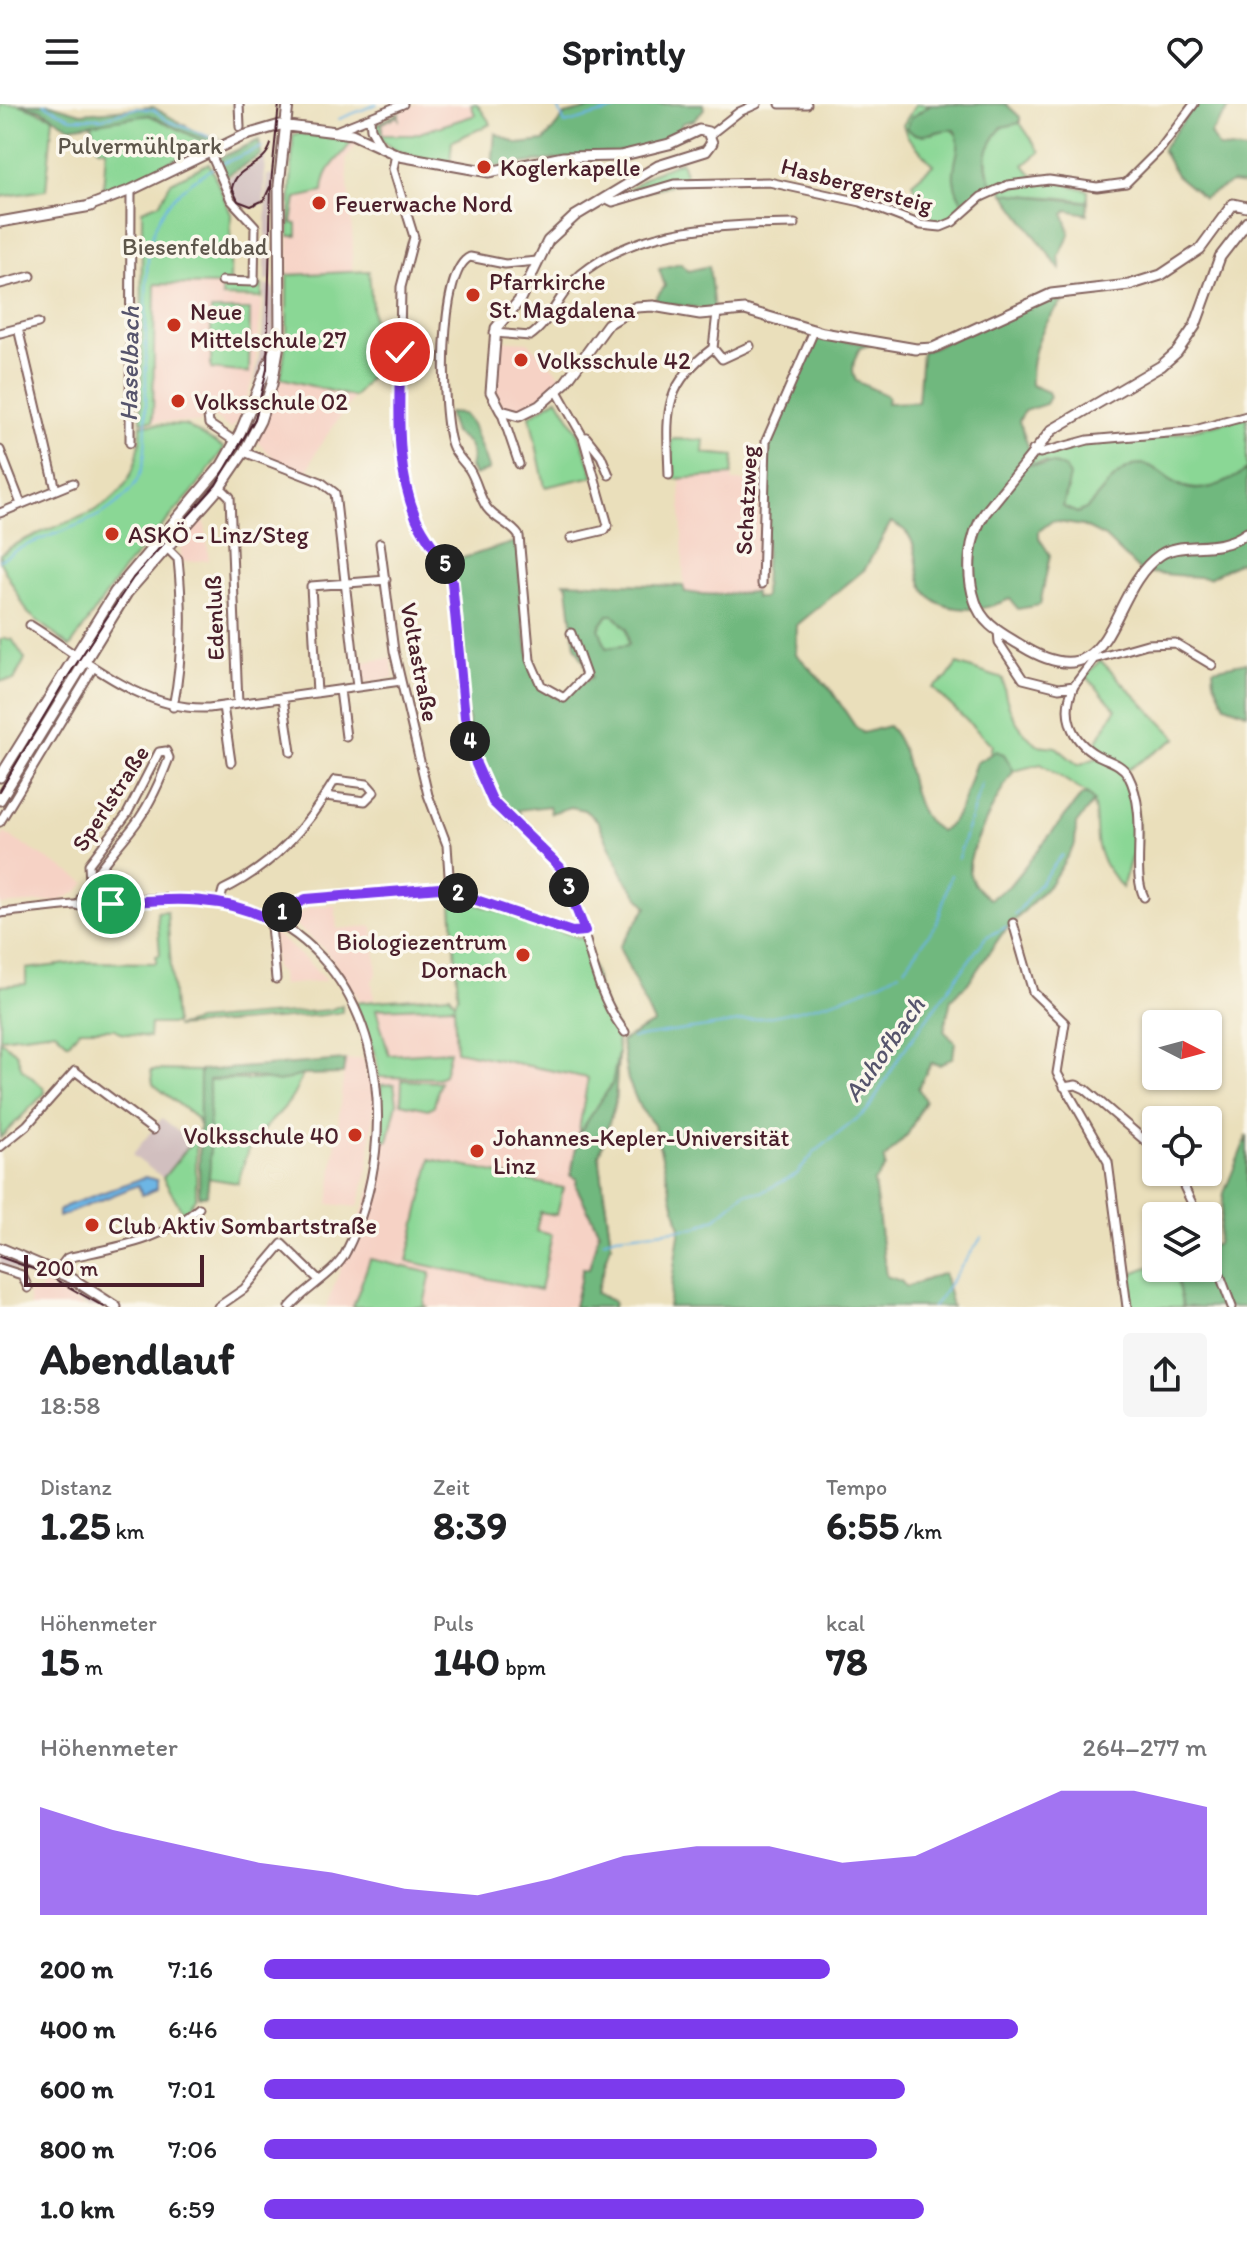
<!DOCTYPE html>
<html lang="de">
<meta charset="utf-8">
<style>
:root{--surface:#fff;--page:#f6f6f6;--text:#202124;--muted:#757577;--accent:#7c3aed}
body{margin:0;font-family:Itim,sans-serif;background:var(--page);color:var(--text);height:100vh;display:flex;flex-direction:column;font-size:30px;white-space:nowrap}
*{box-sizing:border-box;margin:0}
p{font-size:26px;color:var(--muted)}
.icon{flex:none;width:44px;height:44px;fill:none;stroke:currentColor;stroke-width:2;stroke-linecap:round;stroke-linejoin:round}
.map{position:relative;height:1203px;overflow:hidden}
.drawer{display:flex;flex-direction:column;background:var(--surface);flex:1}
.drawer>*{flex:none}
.needle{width:52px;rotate:96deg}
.fabs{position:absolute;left:1142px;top:906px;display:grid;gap:16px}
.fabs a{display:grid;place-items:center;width:80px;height:80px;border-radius:8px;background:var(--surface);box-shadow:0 2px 6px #0004;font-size:40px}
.scale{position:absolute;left:24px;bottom:20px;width:180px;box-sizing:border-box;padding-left:8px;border:4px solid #4a1f2b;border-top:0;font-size:22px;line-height:28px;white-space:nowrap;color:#4a1f2b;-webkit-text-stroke:6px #fbf7ec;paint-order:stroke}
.pin{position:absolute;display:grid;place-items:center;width:68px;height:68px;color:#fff;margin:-34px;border:4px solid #fff;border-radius:50%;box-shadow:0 2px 8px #0007}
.km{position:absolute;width:40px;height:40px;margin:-20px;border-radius:50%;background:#222;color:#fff;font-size:22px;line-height:40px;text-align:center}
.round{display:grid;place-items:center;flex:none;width:84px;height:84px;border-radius:8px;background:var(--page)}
.overview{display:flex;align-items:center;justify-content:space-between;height:136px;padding:0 40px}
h1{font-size:44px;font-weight:700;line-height:60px}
.stats{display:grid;grid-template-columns:repeat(3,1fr);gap:12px;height:136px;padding:8px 40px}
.stats div{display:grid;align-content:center}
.stats b{font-size:40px;font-weight:700}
.stats small{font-size:22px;font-weight:400}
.stats p{font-size:22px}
.chart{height:224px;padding:16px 40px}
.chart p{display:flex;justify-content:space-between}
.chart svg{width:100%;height:144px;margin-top:8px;fill:var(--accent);opacity:.7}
ul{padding:0 40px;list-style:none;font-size:26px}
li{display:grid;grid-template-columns:128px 96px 1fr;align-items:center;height:60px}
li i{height:20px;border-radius:10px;background:var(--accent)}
header{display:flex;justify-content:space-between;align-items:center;height:104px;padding:0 40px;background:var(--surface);font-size:36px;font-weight:700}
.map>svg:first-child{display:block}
.built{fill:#f6d2c5}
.industrial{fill:#d1bfbf}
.green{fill:#8ad795;stroke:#6a7b60;stroke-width:2}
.forest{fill:#6fb87e;stroke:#5c6c54;stroke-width:2;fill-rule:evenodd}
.water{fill:#6db6e5;stroke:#5c6a88;stroke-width:2}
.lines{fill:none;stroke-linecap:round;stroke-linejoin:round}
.stream{stroke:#6db6e5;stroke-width:2}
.minor-casing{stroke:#82625d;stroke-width:11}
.tertiary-casing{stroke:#82625d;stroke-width:13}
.minor{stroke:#fff;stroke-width:7}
.tertiary{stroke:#fff;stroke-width:9}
.tram{stroke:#4a1f2b;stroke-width:2}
.route-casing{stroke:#fff;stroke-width:16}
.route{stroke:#7c3aed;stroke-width:10}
.poi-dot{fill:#c8321e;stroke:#fbf7ec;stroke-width:3}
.labels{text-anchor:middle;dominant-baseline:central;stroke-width:7;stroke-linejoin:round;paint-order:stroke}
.park-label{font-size:24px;fill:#5d564b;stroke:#fbf7ec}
.poi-label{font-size:24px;fill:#4a1f2b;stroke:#fbf7ec;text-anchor:start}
.street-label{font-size:24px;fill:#4a1f2b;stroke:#fbf7ec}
.water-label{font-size:26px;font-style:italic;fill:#56546c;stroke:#fbf7ec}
</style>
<header><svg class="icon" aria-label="menu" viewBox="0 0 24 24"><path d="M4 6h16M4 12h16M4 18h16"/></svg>Sprintly<svg class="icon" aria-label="heart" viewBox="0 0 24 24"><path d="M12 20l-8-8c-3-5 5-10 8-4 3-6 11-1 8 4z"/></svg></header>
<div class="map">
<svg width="1247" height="1203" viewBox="0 0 1247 1203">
<rect width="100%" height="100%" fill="#fbf7ec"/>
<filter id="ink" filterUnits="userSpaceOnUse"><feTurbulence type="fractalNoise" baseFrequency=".0125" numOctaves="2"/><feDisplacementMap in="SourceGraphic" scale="16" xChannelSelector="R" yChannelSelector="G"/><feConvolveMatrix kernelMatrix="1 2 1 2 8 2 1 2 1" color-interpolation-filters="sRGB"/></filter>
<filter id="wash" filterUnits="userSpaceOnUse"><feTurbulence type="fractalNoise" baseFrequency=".006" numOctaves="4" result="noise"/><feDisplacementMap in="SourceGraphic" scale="32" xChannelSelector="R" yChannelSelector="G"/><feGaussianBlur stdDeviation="1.8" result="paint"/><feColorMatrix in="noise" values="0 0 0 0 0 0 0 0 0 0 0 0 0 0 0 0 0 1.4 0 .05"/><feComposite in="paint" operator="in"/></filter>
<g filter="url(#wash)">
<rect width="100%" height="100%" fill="#eadfbb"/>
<path class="built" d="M417,0H477L484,11L399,40L382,38L374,20Z
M350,37L358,39L346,55L353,138L352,169L288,171V89Z
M155,180L222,181L223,195L262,196L254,272L240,314L231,325L210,311L209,304H203L201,319L153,317Z
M498,236L528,238L563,274L531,303L518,308L502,303L495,287Z
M281,274L354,293L318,344L307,368L276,356L257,338Z
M732,371L733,377H760L757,488L722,493L684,488L680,375Z
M204,412L209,456L181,458L180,437Z
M391,554L394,574L358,580L356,559Z
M4,729L71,769L86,779L77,788L60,797L0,801V738Z
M112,759L137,777V786L148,785V790L88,792Z
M335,801L337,825L373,822L377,870L372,877L374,895L360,896L324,845L289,816L310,804Z
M273,828L305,855L326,877L282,881L281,869L275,864Z
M450,891L475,948L588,974L571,1072L578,1075L576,1082L599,1128L589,1166L583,1165L574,1203H326L372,1081L381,1031L382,988L376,953L357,907L407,896V893Z
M364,954L367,975L373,974L375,996L368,1065L358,1103L329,1100L345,956Z
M42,1180L71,1195L84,1203H30L28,1188L40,1189Z"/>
<path class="industrial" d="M265,50L264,99L252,104L239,101L232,93L227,74L257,59Z
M267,71H274L271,177H265Z
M265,181L274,184L275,223L272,241L254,283L263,227Z
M270,273L267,292L243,346L198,405L140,468L108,515L102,511L200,393Z
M162,1014L192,1038L163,1074L132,1051Z
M0,1149L55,1171L106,1203H89L52,1182L0,1161Z"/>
<path class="green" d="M0,0H19L53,13L46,86L0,93Z
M471,0H477L491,20L452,37L450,59C423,54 384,53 374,22L399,9V15L397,12L382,19V31H413L475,11Z
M916,0H931L911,14L907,24L932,30L950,24L958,32L966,103L951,118L932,121L912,79L933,61L907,32L903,21Z
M149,11L208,39L131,77L103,86L106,45L97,44L92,21L86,18Z
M1012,18L1020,19L1040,48L1024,61L1035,74L994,84C982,59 982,30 1012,18Z
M298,29L352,37C340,57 324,61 323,88L296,94L292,119L297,120V132H289L293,31Z
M681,57L687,77L614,95L653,69Z
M209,59L231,110L230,180L262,181V194L222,193V181L155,180L153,317H141L142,106L160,99L171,78Z
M1053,77L1088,86V98C1060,91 1032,94 1004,89L1001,84Z
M369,167L377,264L354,293L281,274L287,230V171Z
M211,206H250L249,269L211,265Z
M558,294L579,330L594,372L545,383L530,312Z
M1247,313V366C1170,416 1166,349 1133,362C1113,369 1101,391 1086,405L1077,409L1063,403L1068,384L1046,358L1026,360C1043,336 1138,337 1168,331C1195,326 1221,319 1247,313Z
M141,320L185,321L224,344L197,383L124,465L70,543L28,509L0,458V450C66,405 139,422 141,320Z
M671,335L704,336L703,349L734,352L732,371L674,375Z
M608,511H614L627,525L629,541L606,545L599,524Z
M0,535H12L25,555L14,576L0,577Z
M1100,556L1177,634L1127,666L1092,645L1116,605L1086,572Z
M957,560L1003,575C1005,601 1017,624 1037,641L1056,643L1078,661L1099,653L1123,666L1134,690L1140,739L1131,754L1122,784C1113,772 1103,761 1099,746C1093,729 1100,704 1088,691L1041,660L1014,667L996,647L990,649L992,641L933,584L947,574Z
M455,793L584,835L604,901L616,923L618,949L615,999L599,1051L611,1140L596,1189L614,1198L613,1203H574L583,1164L589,1165L599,1128L576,1082L577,1075L571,1072L588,974L456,947L454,902L376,905L389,951L450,947L444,971L438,974L379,973L376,953L355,899L450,891L455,899L458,891L452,800Z
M167,807L175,920H150L149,933L120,929L115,925H80L68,939L55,927L0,934V882L26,880V865L85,858L156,859V852L160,851L157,808Z
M342,901V908L323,911L175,923L197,917L330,906Z
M0,936L16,948L22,965L44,984L45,989L0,1034Z
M151,966L200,967V1023L196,1014L153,980Z
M302,971C292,1003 277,1009 257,1032C246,1045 243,1063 238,1079L207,1074L209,976C240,974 272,980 302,971Z
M402,976L440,978L434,1002L428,1005L401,999Z
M394,980L397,998L388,1037L381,1036V981Z
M192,1038H196V1093L184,1110L163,1074Z
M431,1055L563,1084L557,1111L540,1108L536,1127L552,1131L540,1186L407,1157Z
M370,1155L431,1169L424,1201L428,1203H353Z
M1156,1160V1164H1174L1183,1203H1129L1125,1172Z"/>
<path class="forest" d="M19,0H50L81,9L153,3L205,33L220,34L208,39L149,11L70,23L42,6Z
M609,0H703L704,5L694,16L682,19L676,33L635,46L492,63L495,29L518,40L544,37L565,11Z
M931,0H1006L1020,13V19L1002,23C984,45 981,58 994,84L966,103C938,66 969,48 954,26C937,23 921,40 907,24L911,14Z
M1196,0H1232L1210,30L1219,44L1247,47V81L1231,79L1204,94L1176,71L1162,45Z
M259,36L261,51L226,72L217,55Z
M1004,89L1088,98L1087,110L1067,106L1064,110L1070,130L1059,153L1061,167Z
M680,159L688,167L709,162L714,206L653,198L665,182L659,165Z
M1070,192C1043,213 1030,248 1031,281L1048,288L1050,293L1046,300L1024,307L1019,317L1030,347L1026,360C1044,364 1059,352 1070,372L1063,403L1077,409L1086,405C1101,391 1113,369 1133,362C1167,349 1169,417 1247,366V463L1239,458L1209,474L1141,468L1105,433L1083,422L1052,417L1039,427V434L1050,451L1040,501L1018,505L1010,495C990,503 979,507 957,504C904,497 927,451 906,428C903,424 895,421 891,418L865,465L797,521L796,550L831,586L855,622L863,629L888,622C916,649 904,708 940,727C962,718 967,680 976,659L996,647L1004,650L1014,667C1002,684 968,746 969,765C970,778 980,788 990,795L1009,782L1082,691H1088L1094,697L1076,720L1075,740L1051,779L1002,830L968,879L951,895L944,927L955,938L953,953L940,961L931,959L918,984L925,996L908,1030L884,1055L885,1063L874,1078L886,1172L901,1177L906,1183L944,1169L952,1203H668L680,1124L654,1021L640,1004L628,976L621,937L654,919L619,843L647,803L625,775L598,717L584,706L571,703L551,709L549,702L518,706L529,729C459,691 468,592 461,526C459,503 452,481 447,459L518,437C521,475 518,576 557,594L592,573L575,542L568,483L564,478L683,482L685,488C710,493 730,489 755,488V494H764L769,337L817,234L872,240L860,244C854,254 850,266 856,277L888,292L887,299L918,298L922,248L1044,194ZM608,511H614L627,525L629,541L606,544L599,524Z
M448,309L463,310L472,320L489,366L475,371L470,363C475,346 469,337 454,329Z
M1247,558V609L1225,601L1214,577L1213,565Z
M618,949L615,999L599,1051L611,1140L596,1189L614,1198L613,1203H574L583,1164L589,1165L599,1128L576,1082L577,1075L571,1072L578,1031L612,980Z
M345,956L343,970L302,971L279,978L252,973L209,976L210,1060L207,1091L199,1092L200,967Z
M1247,1032V1203H1183L1174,1164H1208V1144L1217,1140L1224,1089Z"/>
<path class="water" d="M145,1073L157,1076V1085L142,1091L138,1081L59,1113V1107L66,1102Z"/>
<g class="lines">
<path class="stream" d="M44,0L71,14H102L136,4L154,6L168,17L210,33
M557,0L565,20L635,0
M339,15L377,0
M219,61L262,43
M0,456C41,427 101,425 133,383C148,363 145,336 146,312C146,277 146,242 146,208C147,138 146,102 213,64
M958,754L982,679
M1015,811L1062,751
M905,864L937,819L951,771
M632,934C717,920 825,913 899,868
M603,1137L616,1132L695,1124L716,1114L745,1089L762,1088L797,1070L815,1048L868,1006L901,950L986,833L1006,823
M933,1203L982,1133"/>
</g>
</g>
<g filter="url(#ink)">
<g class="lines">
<defs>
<path id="minor" d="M239,0L240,23
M780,0H807
M370,15L371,25L380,41
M338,26L403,0
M711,30L739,8L757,0
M210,48L231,96L255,122L254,178L222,177
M396,50L393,65L414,133L401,183L398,342L413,406L422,429L446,462L452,478C464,547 452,629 489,692C509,726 551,741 566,777C588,826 592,887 625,928
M607,95L613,98L674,80L769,78L861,98L921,121L941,123L953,118L981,93L1008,81L1049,76L1097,83L1126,79L1161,44L1194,0
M537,157L505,160L470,153C438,167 441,310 452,341C455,350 463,357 469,365C477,377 479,393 487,404C496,416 511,420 519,432L530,556L541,581L564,594L586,571L571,529
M0,180L31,172
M717,209L713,244L722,255L750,242
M18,224L56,386
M0,229L38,219
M494,229L530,232C551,218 560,187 581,170C640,122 722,121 795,120
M557,287L583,333L608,421L605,426L571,434
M207,304L209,320L236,338
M501,307L519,360
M586,333L601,352L609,371
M130,339L131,86
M0,346L21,400
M1033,346L1040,349L1088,336L1191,327L1247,312
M244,348L321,378L335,389L357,583
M669,371C667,310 661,283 713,244
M220,383L230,393L238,600
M0,409L73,379
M380,439L394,547L428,691L447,741L450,786
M166,443L178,455C183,503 183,555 173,603
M762,480L766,337L814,227
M30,521C85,555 141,607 209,604L401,577
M998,527L999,539L1023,575L1059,584L1074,582L1094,555L1147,540L1175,539L1212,561
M1074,582C1061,609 1070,636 1097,651C1108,657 1121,659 1128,671C1150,713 1130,765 1144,793
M340,586L346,633
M317,589L311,482L386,476
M283,594L291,648
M223,602L231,658
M0,718L93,564
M220,797L223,786C274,761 306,724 335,676L367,680L374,688L365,697L325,692
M79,802C80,782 126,735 139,715C152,696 161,675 169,654L166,647L159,648L127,710L89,760L90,780
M0,809C63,803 172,785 230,800C383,839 408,1025 346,1148C336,1169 306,1184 290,1203
M1013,819L1033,888L1065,919L1057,969L1108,1058L1127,1203
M276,875L271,822L290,803L306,795L440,784L572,828L585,827
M1064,983L1076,981L1085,985L1156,1046
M0,1043L27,1021L75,967L153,1026
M1177,1068L1198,1112
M1208,1139L1232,1203
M0,1164L22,1171L28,1184
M57,1167L67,1154C115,1143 161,1138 199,1104
M218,1203L244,1185L282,1140L318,1175"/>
<path id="tertiary" d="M86,103L131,86L243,32L280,21L352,30L400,52L489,68L563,53L620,52L669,40L699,26L708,28L712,39L706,47L658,62L575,112L548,137L519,197L496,224L491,288L501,307L519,312L539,302L565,279L608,220L636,203L653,202L700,210L745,206L823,229L916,245L933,244L1051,190L1129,181L1161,171L1200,145L1233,100L1247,103
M0,118L91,102
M1247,118L1220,153L1195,222L1177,248L1161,262L1052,326L985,409C968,433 966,470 975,497C982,521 1003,530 1022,542C1117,600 1106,488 1160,451C1182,436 1217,451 1247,429
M0,673L115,488L222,361L240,329L275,244
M0,696L127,489L220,383L244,348L260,317L272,280L280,235L279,81L288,0
M0,1144L71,1174L116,1203"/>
</defs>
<use href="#minor" class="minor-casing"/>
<use href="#tertiary" class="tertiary-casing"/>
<use href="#minor" class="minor"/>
<use href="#tertiary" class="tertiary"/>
<path class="tram" d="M270,83L264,96L251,102L238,97L232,84C237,60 264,64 271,40
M0,687L63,580L133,474L216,381L255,315L267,265L271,79L279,0
M0,1153L44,1169L104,1203"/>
</g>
</g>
<g class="lines" filter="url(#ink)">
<defs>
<path id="route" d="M111,800C169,795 220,789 274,818L290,803L306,795L440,784L572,828L585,827L560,763L493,698L476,660L465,613L452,478C445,454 426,437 416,414C394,359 400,305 400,248"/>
</defs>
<use href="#route" class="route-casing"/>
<use href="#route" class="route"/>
</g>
<g class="poi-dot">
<circle cx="484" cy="63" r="8"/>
<circle cx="319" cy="99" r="8"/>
<circle cx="473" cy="191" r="8"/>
<circle cx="174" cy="221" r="8"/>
<circle cx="521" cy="256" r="8"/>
<circle cx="178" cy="297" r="8"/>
<circle cx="112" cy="430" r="8"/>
<circle cx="523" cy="851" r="8"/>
<circle cx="355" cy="1031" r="8"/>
<circle cx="477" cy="1047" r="8"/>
<circle cx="92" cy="1121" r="8"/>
</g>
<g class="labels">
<g class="park-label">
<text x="140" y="41">Pulvermühlpark</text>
<text x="195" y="142">Biesenfeldbad</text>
</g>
<g class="poi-label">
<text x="500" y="63">Koglerkapelle</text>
<text x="335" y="99">Feuerwache Nord</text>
<text x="489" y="177">Pfarrkirche<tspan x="489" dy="28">St. Magdalena</tspan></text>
<text x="190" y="207">Neue<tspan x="190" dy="28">Mittelschule 27</tspan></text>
<text x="537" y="256">Volksschule 42</text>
<text x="194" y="297">Volksschule 02</text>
<text x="128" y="430">ASKÖ - Linz/Steg</text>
<text x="507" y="837" text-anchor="end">Biologiezentrum<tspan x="507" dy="28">Dornach</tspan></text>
<text x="339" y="1031" text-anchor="end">Volksschule 40</text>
<text x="493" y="1033">Johannes-Kepler-Universität<tspan x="493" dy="28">Linz</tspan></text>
<text x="108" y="1121">Club Aktiv Sombartstraße</text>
</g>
<g class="street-label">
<text transform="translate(857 81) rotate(15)">Hasbergersteig</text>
<text transform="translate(746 396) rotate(-87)">Schatzweg</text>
<text transform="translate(214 514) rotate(-92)">Edenluß</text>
<text transform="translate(420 558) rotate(79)">Voltastraße</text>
<text transform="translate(110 694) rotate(-57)">Sperlstraße</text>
</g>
<g class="water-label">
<text transform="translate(129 260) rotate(-89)">Haselbach</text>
<text transform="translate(884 945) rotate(-55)">Auhofbach</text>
</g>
</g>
</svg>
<div class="fabs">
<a><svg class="needle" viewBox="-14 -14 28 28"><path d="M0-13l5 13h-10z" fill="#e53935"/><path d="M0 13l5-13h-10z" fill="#757577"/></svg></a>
<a><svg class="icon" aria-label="locate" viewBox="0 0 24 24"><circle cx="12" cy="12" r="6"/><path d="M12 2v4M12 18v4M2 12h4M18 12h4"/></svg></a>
<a><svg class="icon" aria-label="layers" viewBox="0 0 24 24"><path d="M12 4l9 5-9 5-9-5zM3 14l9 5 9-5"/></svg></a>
</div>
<div class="scale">200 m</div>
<div class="pin" style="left:111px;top:800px;background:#1e9e55"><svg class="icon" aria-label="arrive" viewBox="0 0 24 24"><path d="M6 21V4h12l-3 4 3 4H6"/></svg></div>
<div class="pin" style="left:400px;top:248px;background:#d93025"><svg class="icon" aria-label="check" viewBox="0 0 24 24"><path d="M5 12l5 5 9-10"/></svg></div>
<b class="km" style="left:282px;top:808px">1</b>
<b class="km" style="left:458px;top:789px">2</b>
<b class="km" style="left:569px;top:783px">3</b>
<b class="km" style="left:470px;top:637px">4</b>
<b class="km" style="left:445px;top:460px">5</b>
</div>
<section class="drawer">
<div class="overview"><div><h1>Abendlauf</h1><p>18:58</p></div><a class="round"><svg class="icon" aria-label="share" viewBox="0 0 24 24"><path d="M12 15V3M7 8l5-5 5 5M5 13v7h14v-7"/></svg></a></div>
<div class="stats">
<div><p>Distanz</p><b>1.25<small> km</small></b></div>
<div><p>Zeit</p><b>8:39</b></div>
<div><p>Tempo</p><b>6:55<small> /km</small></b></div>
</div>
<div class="stats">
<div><p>Höhenmeter</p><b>15<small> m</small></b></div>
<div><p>Puls</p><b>140<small> bpm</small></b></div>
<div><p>kcal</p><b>78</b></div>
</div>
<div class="chart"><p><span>Höhenmeter</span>264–277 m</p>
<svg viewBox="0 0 160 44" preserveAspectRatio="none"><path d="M0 44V11L10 18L20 23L30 28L40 31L50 36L60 38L70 33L80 26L90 23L100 23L110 28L120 26L130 16L140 6L150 6L160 11V44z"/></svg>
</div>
<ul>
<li><b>200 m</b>7:16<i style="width:60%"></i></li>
<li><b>400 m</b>6:46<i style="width:80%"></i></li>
<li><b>600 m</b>7:01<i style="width:68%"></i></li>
<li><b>800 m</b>7:06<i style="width:65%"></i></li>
<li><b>1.0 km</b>6:59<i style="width:70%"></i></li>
</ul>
</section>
